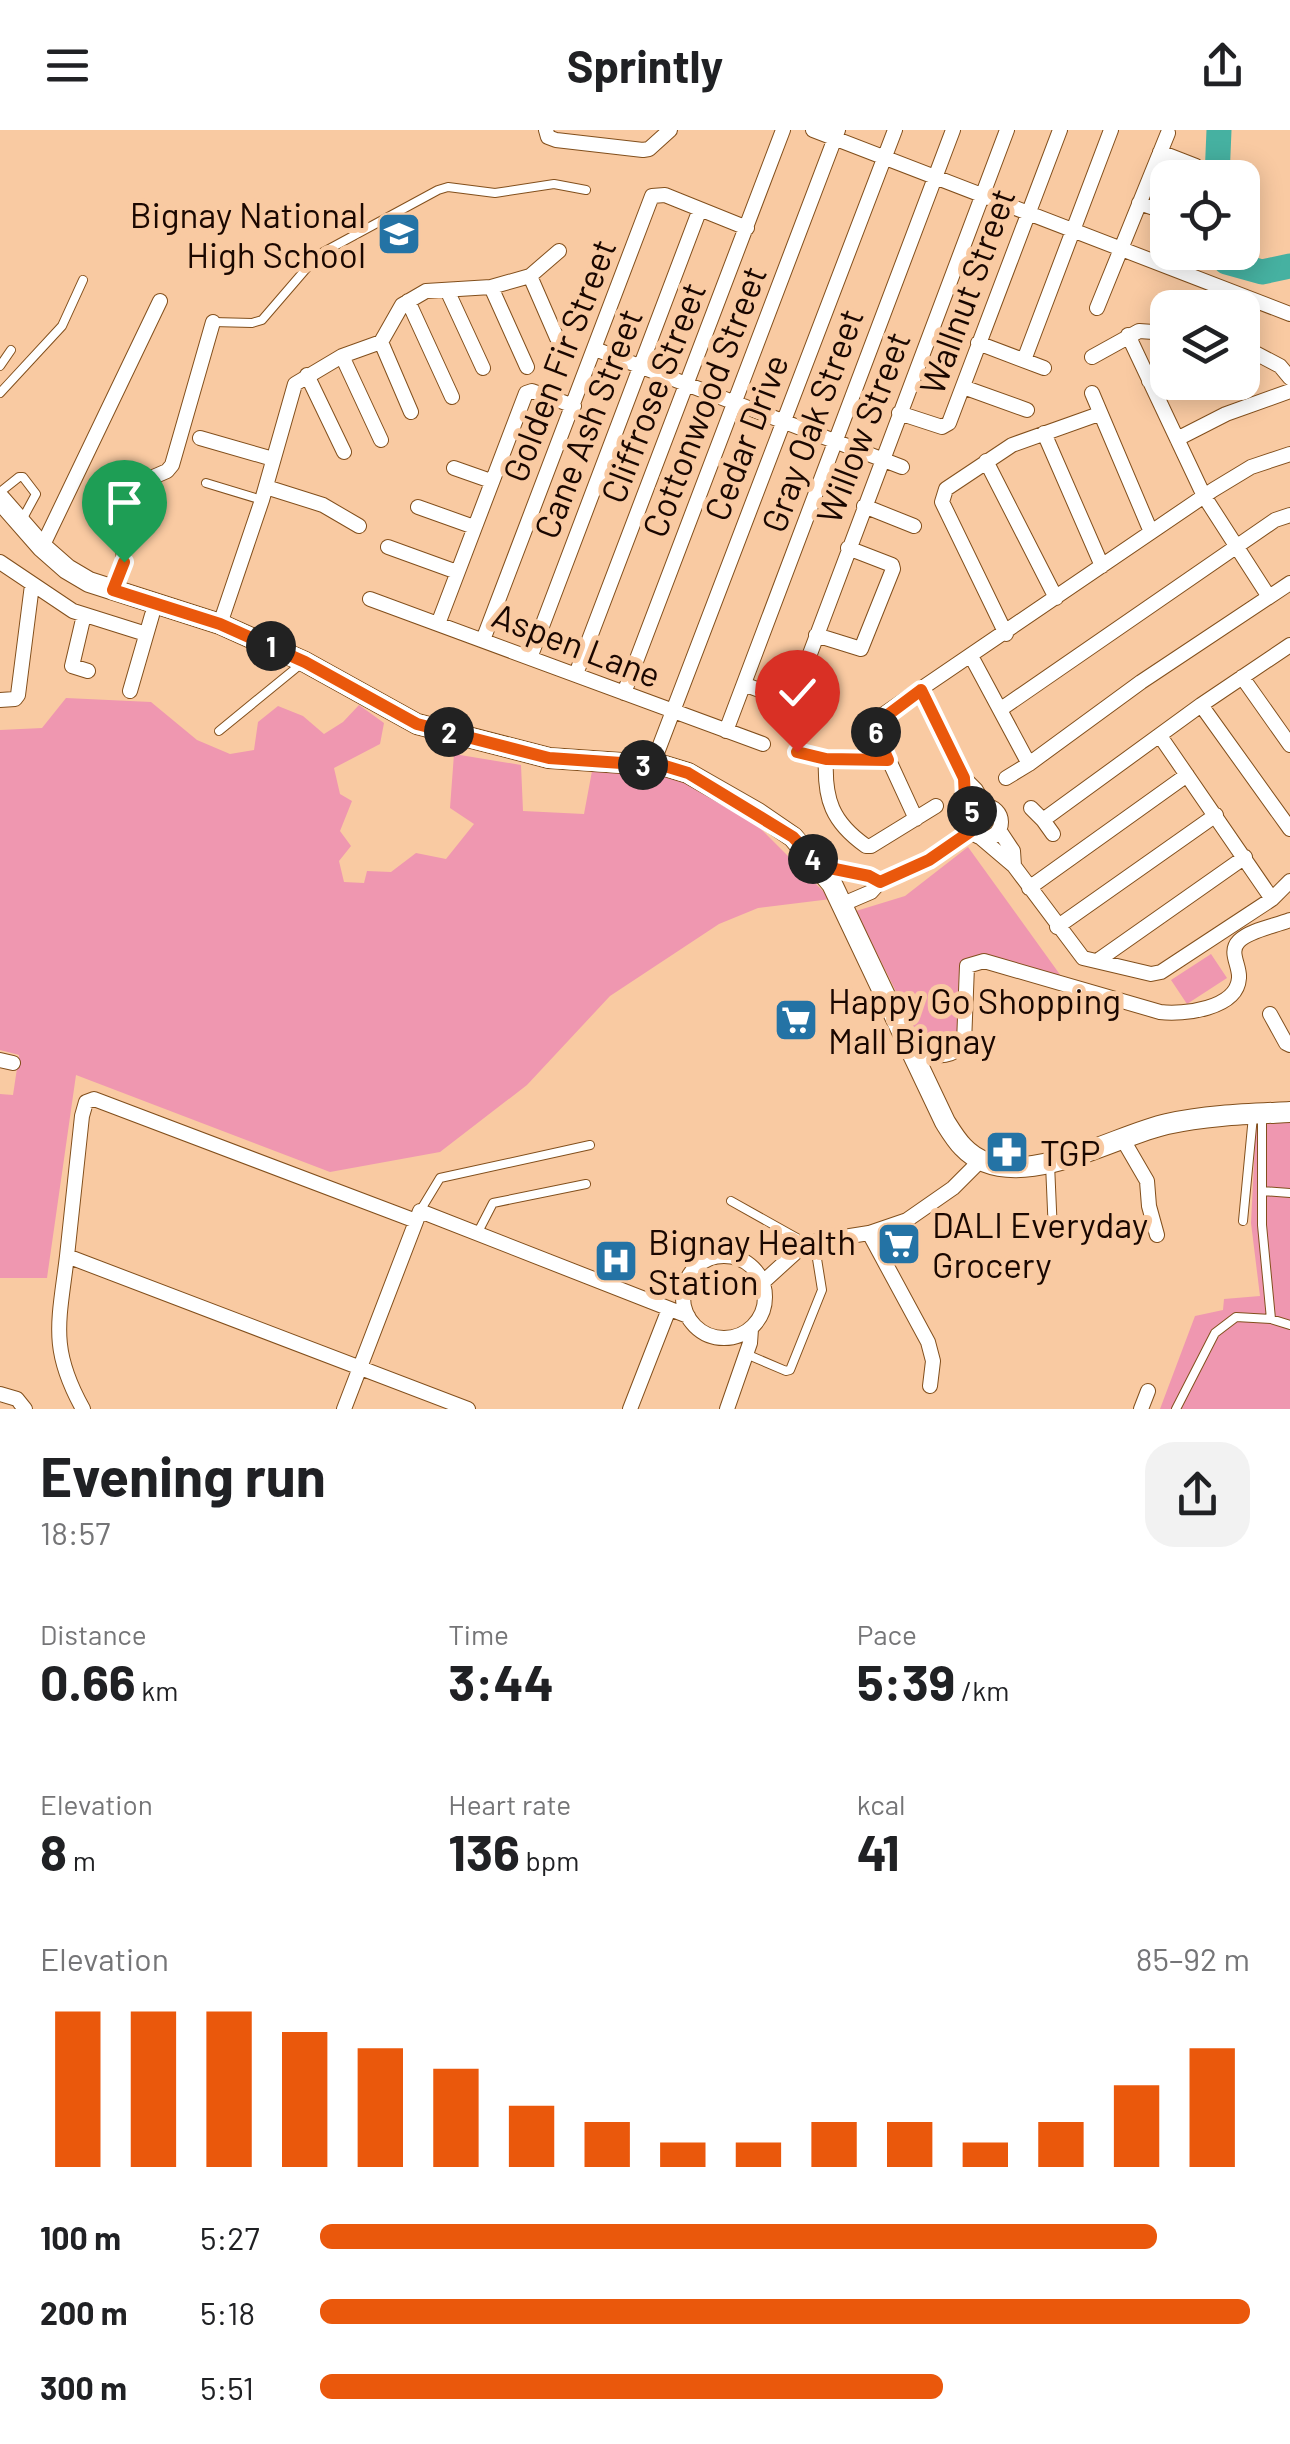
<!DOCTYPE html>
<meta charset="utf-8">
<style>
:root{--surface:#fff;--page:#f2f2f2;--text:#202124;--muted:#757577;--accent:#ea580c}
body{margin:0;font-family:Barlow,sans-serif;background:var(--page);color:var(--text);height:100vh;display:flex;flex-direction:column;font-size:38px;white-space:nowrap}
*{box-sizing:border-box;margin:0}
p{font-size:32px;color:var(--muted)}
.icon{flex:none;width:55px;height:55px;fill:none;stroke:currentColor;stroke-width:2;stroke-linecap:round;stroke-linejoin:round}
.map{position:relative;height:1279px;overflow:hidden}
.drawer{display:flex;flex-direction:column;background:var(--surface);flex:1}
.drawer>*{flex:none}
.fabs{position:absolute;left:1150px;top:30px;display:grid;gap:20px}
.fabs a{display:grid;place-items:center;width:110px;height:110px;border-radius:20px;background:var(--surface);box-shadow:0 5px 25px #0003;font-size:50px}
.pin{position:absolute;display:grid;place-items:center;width:85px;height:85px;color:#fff;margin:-102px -42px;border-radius:50% 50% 50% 0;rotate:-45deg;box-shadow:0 0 10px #0007}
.pin .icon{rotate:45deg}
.km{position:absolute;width:50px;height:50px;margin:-25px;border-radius:50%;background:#222;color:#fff;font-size:28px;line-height:50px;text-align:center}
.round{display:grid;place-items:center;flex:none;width:105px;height:105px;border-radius:30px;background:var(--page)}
.summary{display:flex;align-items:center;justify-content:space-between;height:170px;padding:0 40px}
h1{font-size:55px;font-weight:700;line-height:75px}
.metrics{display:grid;grid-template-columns:repeat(3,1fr);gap:15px;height:170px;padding:10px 40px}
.metrics div{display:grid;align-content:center}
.metrics b{font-size:50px;font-weight:700}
.metrics small{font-size:28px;font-weight:400}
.metrics p{font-size:28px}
.chart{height:280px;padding:20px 40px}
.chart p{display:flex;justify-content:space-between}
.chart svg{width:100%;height:180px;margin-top:10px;stroke:var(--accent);stroke-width:6}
ul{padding:0 40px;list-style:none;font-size:32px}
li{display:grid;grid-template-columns:160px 120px 1fr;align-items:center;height:75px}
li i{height:25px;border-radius:12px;background:var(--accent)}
header{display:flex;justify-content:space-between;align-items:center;height:130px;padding:0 40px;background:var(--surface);font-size:45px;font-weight:700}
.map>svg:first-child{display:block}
.green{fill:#ef97b0}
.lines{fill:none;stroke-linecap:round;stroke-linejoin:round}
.river{stroke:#46b1a1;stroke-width:25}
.lane-casing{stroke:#824f1c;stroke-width:10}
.street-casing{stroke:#824f1c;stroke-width:16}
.secondary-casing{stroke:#824f1c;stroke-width:22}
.lane{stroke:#fff;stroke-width:8}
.street{stroke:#fff;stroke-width:14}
.secondary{stroke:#fff;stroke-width:20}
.route-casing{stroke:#fff;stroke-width:20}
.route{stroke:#ea580c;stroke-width:12}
.labels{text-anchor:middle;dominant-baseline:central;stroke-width:10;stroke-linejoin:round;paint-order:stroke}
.poi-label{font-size:35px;fill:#1a0700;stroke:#f9caa2;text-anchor:start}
.street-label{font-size:35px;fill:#1a0700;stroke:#f9caa2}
</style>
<header><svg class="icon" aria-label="menu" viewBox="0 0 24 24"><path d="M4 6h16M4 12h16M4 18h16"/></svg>Sprintly<svg class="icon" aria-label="share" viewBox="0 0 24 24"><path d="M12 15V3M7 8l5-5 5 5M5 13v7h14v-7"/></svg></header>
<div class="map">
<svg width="1290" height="1279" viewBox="0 0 1290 1279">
<rect width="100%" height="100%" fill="#f9caa2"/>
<path class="green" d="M66,568L151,572L197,610L230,624L254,620L258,592L278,576L303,586L324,604L343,592L359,575L384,593L380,614L334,638L340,664L352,671L340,701L351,716L339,731L344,752L364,753L367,741L391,742L416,723L446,729L474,694L450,678L454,624L521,635L523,681L584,684L592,641L685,648L753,691L831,769L758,778L719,794L610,866L527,955L440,1022L330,1042L76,945L47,1148H0V964L13,965L19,925L0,920V600L42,598Z
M968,717L1061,846L982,824L963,832L959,843L957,915L925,920L856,781L905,766Z
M1211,824L1227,848L1187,874L1171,850Z
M1290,990V1279H1160L1195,1186L1223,1180L1224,1169L1260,1166L1251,1093L1256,993Z"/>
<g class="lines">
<path class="river" d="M1217,48L1219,0
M1221,122L1226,132L1262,142L1290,136"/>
<defs>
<path id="lane" d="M213,192L252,193L262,190L318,125L438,60L448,57L495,63L554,54L586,60
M0,236L11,220
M0,263L62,196L83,150
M206,353L262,370
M0,362L19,347H23L36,364L23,388
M219,601L301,534
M1050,1034L1053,1103
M1262,1061L1290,1063
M731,1071L806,1113
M420,1081L440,1048L590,1015
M1243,1091L1253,986
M477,1104L493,1073L586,1054
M1271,1189L1290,1195
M746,1224L786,1241L790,1240L822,1160L814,1110
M1176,1279L1215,1203L1236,1187L1271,1189L1262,1095V984"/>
<path id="street" d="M546,0L548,7L556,10L643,20L649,19L670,0
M813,0L1290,184
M1160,22L1196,36
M1139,73L1168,83
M530,146L557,208
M491,157L527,237
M447,160L483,238
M408,171L452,267
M1097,178L1168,3
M1128,205L1204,366L1269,467
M381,212L411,282
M978,213L1044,238
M1242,216L1280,236L1290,248
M595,219L902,337
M342,226L381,310
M1092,227L1139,201L1168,203
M1024,230L1111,0
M307,245L344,322
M1149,251L1168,244
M963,257L1027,280
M1092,263L1151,402
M899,283L942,297L949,293L1060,0
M1044,303L1102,436
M200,308L273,329
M1177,309L1226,284L1290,261
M986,331L1056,468
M454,338L491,351
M266,357L323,375L359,396
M864,376L914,396
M418,377L474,397
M42,417L160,171
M388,417L457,442
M0,432L73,481L146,504
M113,461L124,432L121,391L131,380L144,351L167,341L172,335L213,192
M370,469L763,614
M84,485L72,536L88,541
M220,494L262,370L295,254L342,226L381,212L402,175L426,161L491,157L530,146L559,121
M438,494L526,263L532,261L574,276
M1006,504L942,372L946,359L1012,315L1099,284
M816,505L861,519L893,439L892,435L848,418
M483,510L652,66L665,65L747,98
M971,526L1029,634L1141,552L1290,453
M530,528L700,79
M576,544L783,0
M1242,547L1290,615
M746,555L789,571L793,569L1007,0
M921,560L963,647
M130,561L152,485
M624,563L838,0
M0,570L15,569L18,565L32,455
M1201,575L1290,699
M1001,579L1275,390L1290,385
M726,601L953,0
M1160,606L1272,769
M797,622L826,629L888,630
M826,629C824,669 832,692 866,716H871L936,676
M652,636L895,0
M1006,648L1029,634
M969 692a16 16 0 1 1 32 0a16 16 0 1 1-32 0Z
M1031,678L1043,690
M972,682L965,668L963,647L976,660L985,675
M916,689L875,600L881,586L1213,360L1251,337L1290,324
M1053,704L1043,690L1201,575L1290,515
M981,708L1014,736L1013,721L999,700
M820,736L869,746L880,752
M1014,736L1083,828L1151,844L1161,842L1272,769L1290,751
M1029,758L1187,645
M843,774L871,762L880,752L929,730L971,701
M1057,797L1216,685
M1097,831L1245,727
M1270,884L1286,913L1290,915
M912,924C931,925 953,930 964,913L967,836L984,831L1160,882C1183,885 1237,879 1239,848C1240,835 1228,822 1239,811C1250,800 1275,796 1290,790
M0,930L13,933
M1122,1008L1147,1051L1149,1076L1157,1105
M869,1103L928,1212L933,1231L930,1256
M67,1126L82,986L86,972L94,969L416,1091
M683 1167a41 41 0 1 1 82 0a41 41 0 1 1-82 0Z
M762,1153L806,1113L869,1103L907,1090L953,1058L981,1030
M0,1264L17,1269L25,1279
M83,1279C49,1218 59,1192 67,1126L468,1279
M344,1279L420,1081L688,1186
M630,1279L669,1179
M727,1279L750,1213L751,1199
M1141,1279L1148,1261"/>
<path id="secondary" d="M0,369L42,417L67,439L89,452L220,494L305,532L417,594L549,628L665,636L688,643L758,683L793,707L832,754L945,992C950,1000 956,1010 963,1017C1012,1069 1112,1006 1167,994C1207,985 1249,984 1290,982"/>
</defs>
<use href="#lane" class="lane-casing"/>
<use href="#street" class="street-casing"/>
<use href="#secondary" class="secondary-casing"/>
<use href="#lane" class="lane"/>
<use href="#street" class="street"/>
<use href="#secondary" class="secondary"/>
</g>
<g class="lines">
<defs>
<path id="route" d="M124,432L113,460L220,494L305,532L417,594L549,628L665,636L688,643L793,707L820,736L869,746L880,752L929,730L971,701L968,693L972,682L965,668L964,648L921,560L877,593L875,600L888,630L826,629L797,622"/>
</defs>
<use href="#route" class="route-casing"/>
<use href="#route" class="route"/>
</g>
<defs>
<symbol id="school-square" viewBox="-11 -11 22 22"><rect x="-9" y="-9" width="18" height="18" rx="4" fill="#2473a5" stroke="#f9caa2"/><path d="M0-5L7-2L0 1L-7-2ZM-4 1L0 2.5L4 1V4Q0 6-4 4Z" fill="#fff"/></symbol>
<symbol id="supermarket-square" viewBox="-11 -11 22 22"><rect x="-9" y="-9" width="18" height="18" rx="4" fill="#2473a5" stroke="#f9caa2"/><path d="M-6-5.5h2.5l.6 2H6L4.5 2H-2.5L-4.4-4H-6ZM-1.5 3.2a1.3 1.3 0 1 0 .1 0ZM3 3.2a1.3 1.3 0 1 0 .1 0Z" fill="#fff"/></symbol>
<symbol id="pharmacy-square" viewBox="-11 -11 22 22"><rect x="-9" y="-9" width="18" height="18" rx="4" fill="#2473a5" stroke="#f9caa2"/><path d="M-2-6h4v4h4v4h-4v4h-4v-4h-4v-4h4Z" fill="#fff"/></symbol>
<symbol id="hospital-square" viewBox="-11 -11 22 22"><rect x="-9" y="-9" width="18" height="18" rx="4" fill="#2473a5" stroke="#f9caa2"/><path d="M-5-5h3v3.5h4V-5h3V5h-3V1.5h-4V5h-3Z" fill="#fff"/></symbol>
</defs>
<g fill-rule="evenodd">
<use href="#school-square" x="374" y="79" width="50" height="50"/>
<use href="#supermarket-square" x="771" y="865" width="50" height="50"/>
<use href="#pharmacy-square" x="982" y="997" width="50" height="50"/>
<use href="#supermarket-square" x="874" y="1089" width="50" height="50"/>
<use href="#hospital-square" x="591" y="1106" width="50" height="50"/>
</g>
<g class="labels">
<g class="poi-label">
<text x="366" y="84" text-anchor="end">Bignay National<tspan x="366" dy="40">High School</tspan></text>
<text x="828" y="870">Happy Go Shopping<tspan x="828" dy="40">Mall Bignay</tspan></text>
<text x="1040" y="1022">TGP</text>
<text x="932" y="1094">DALI Everyday<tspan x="932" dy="40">Grocery</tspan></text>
<text x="648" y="1111">Bignay Health<tspan x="648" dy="40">Station</tspan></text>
</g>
<g class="street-label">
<text transform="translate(966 161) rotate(-70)">Wallnut Street</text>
<text transform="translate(558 230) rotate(-69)">Golden Fir Street</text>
<text transform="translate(652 262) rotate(-69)">Cliffrose Street</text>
<text transform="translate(703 271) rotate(-69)">Cottonwood Street</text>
<text transform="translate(811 290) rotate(-70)">Gray Oak Street</text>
<text transform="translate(587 293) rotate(-69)">Cane Ash Street</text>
<text transform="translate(862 297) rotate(-69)">Willow Street</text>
<text transform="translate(745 307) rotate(-69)">Cedar Drive</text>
<text transform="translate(577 514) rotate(21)">Aspen Lane</text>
</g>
</g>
</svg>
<div class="fabs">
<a><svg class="icon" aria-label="locate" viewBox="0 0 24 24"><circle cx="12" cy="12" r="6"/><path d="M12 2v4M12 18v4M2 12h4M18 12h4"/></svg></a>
<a><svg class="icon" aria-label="layers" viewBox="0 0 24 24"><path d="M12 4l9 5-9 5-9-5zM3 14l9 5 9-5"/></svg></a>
</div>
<div class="pin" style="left:124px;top:432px;background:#1e9e55"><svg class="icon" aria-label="arrive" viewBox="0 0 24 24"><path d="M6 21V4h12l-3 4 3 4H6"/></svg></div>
<div class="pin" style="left:797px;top:622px;background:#d93025"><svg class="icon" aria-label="check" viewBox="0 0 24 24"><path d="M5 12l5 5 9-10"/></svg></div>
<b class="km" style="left:271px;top:516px">1</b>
<b class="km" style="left:449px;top:602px">2</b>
<b class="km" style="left:643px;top:635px">3</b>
<b class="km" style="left:813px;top:729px">4</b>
<b class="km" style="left:972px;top:681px">5</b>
<b class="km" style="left:876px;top:602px">6</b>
</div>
<section class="drawer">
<div class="summary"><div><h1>Evening run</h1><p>18:57</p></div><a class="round"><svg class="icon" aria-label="share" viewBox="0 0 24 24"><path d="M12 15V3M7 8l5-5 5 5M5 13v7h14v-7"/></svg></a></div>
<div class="metrics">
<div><p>Distance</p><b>0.66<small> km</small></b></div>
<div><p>Time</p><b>3:44</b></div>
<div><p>Pace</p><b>5:39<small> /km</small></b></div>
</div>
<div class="metrics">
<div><p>Elevation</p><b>8<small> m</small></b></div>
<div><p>Heart rate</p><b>136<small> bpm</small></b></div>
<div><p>kcal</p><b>41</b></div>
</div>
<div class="chart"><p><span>Elevation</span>85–92 m</p>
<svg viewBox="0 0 160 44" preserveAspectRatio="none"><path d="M5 44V6M15 44V6M25 44V6M35 44V11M45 44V15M55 44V20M65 44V29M75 44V33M85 44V38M95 44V38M105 44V33M115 44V33M125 44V38M135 44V33M145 44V24M155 44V15"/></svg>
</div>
<ul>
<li><b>100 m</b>5:27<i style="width:90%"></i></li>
<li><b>200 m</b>5:18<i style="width:100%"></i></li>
<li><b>300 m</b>5:51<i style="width:67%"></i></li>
</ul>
</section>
